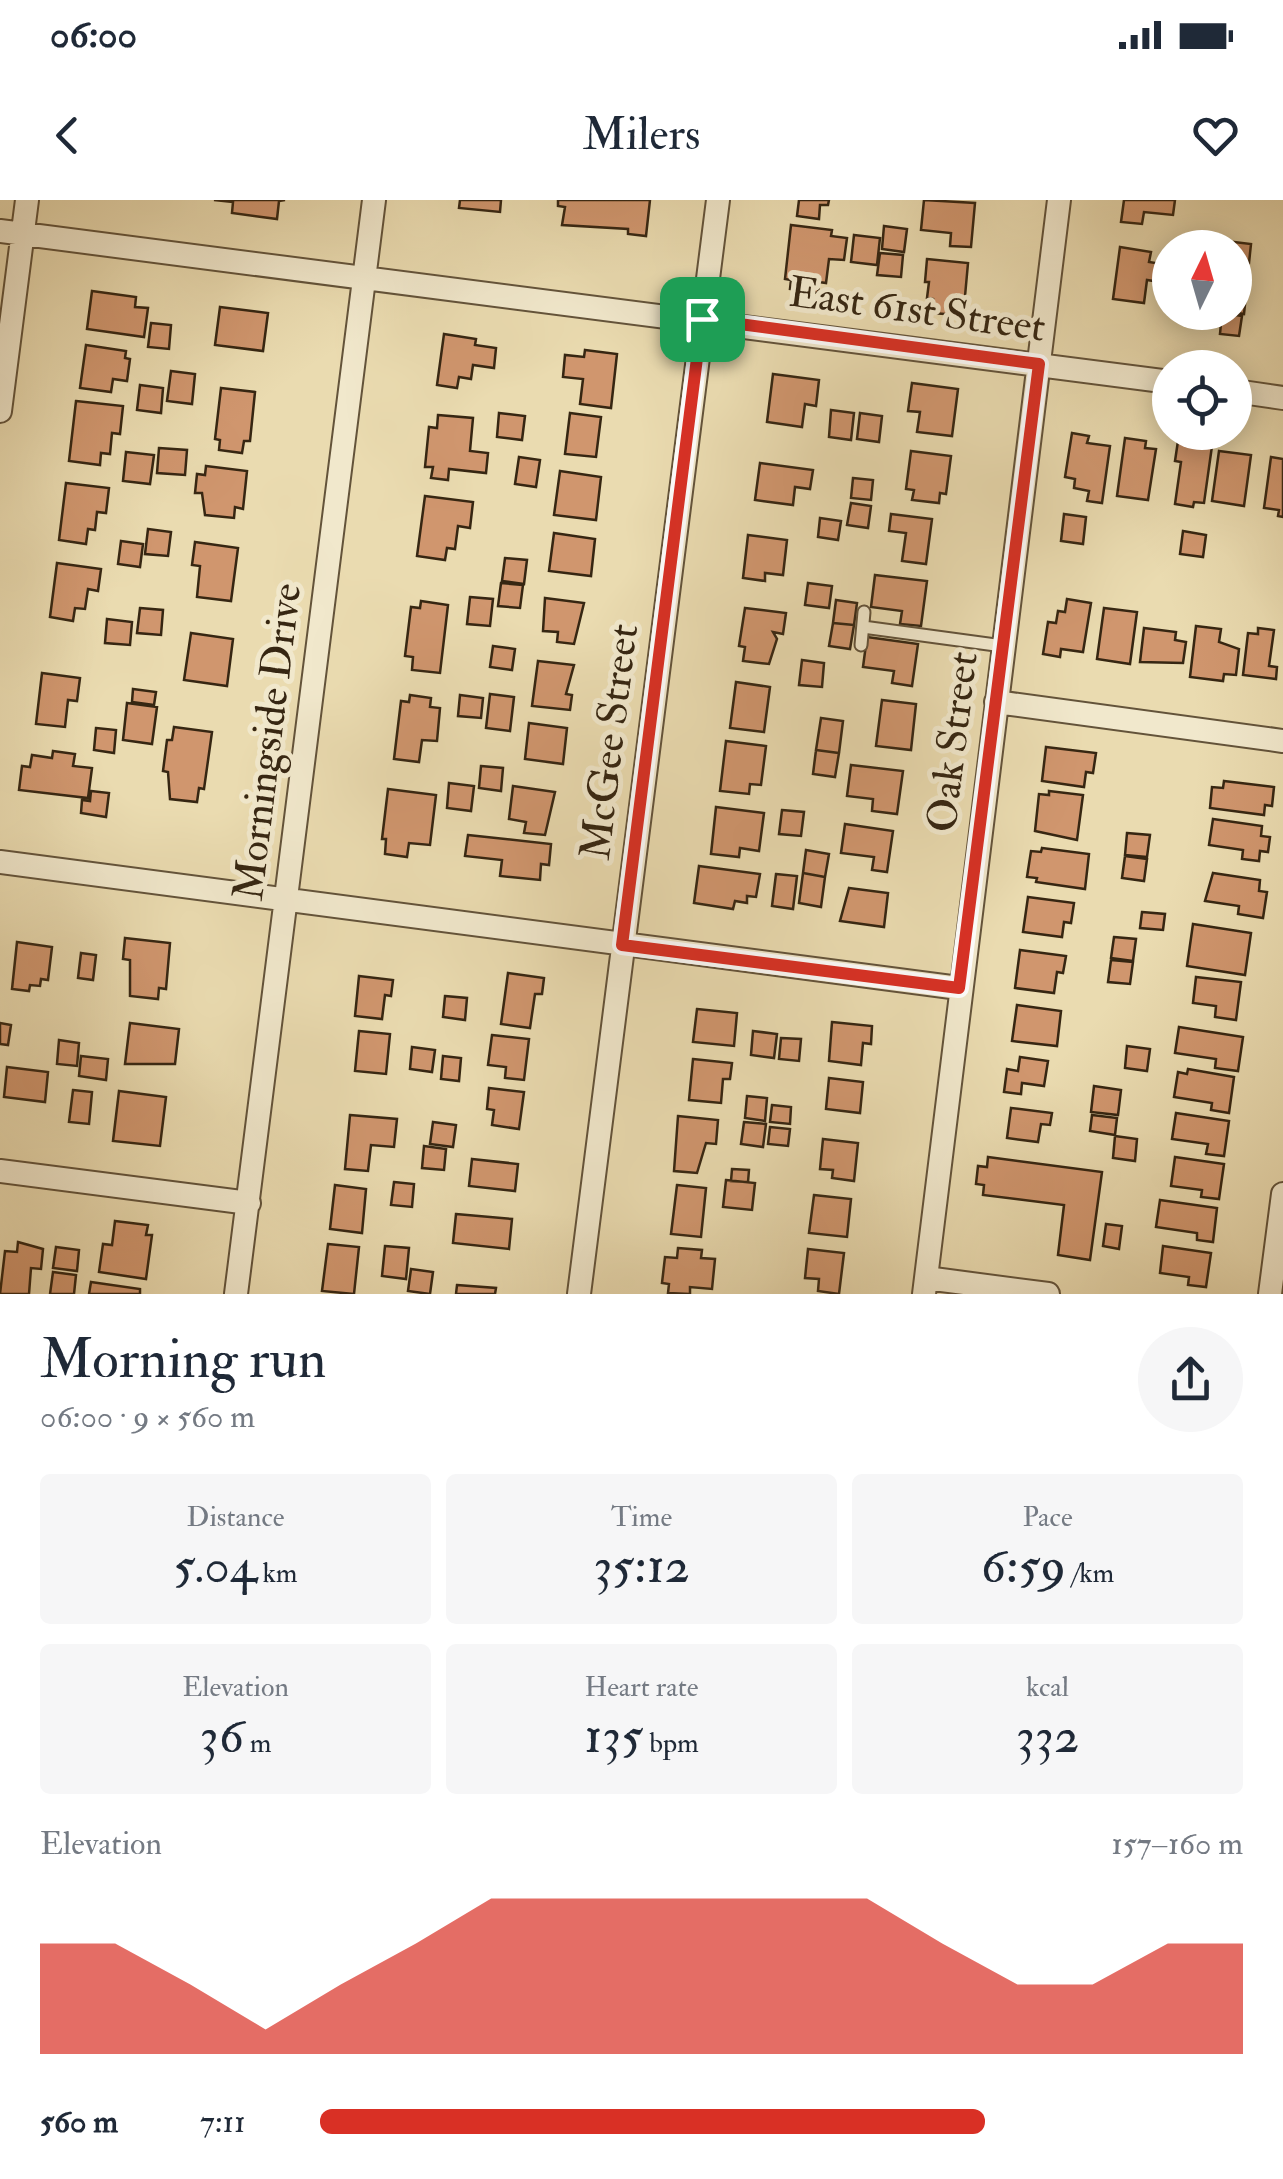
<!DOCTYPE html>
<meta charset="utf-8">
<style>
:root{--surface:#fff;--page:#f6f6f7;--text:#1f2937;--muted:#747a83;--accent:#d93025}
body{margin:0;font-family:"IM FELL Double Pica",serif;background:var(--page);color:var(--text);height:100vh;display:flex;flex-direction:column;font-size:38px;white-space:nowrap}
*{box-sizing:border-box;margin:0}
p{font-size:32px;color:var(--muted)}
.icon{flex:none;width:55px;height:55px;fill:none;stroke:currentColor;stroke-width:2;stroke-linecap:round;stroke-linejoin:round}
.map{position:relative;height:1094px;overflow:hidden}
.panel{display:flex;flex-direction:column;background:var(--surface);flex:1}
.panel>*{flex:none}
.needle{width:65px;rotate:5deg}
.controls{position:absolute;left:1152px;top:30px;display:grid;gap:20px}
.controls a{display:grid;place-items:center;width:100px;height:100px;border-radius:50%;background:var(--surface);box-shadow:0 5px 25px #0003;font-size:50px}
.pin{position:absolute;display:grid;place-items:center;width:85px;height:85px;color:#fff;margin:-42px;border-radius:20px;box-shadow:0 5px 15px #0006}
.round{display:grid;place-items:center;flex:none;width:105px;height:105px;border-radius:52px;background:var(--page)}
.headline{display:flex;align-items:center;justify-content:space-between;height:170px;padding:0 40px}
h1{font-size:55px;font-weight:600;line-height:75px}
.metrics{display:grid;grid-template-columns:repeat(3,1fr);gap:15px;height:170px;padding:10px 40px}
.metrics div{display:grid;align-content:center;border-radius:10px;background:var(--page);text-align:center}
.metrics b{font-size:50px;font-weight:600}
.metrics small{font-size:28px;font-weight:400}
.metrics p{font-size:28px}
.chart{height:280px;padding:20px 40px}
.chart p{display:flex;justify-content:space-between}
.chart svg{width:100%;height:180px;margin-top:10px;fill:var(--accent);opacity:.7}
ul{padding:0 40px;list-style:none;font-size:32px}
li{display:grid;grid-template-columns:160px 120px 1fr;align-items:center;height:75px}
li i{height:25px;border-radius:12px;background:var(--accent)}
.status{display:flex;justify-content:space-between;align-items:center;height:70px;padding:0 50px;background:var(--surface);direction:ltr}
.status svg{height:28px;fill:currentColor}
header{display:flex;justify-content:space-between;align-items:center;height:130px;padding:0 40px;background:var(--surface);font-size:45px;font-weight:600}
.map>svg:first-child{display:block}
.building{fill:#d0966e;stroke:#362612;stroke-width:2.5}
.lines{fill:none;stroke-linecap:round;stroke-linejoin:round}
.lane-casing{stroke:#63533a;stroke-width:15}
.street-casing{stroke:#63533a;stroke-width:26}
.lane{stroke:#f1e8cc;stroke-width:11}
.street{stroke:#f1e8cc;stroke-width:22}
.route-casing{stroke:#fff;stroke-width:20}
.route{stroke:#d93025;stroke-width:12}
.labels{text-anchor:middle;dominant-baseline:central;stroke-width:10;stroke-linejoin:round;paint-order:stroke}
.street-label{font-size:42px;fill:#362612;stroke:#f1e8cc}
</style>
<div class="status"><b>06:00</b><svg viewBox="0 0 49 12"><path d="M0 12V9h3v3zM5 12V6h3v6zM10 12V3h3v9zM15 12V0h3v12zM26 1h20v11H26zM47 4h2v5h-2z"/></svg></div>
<header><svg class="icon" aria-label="back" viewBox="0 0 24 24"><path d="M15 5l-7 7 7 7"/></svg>Milers<svg class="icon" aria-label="heart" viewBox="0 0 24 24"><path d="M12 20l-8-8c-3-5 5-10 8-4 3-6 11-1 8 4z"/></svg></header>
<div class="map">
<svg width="1283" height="1094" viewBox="0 0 1283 1094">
<rect width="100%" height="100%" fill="#eadbb0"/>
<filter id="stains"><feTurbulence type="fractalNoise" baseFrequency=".002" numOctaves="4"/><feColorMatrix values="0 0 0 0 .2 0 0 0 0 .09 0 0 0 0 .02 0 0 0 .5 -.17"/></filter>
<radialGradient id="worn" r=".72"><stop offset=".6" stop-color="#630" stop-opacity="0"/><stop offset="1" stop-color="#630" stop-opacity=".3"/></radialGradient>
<path class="building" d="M214,0H285L279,1L277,19L232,13L233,2Z
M460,0H501L500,12L459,8Z
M558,0H650L646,36L628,34V29L562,25L565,7L558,6Z
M799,0H829L828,5H820L819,19L797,16Z
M924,0L975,3L971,47L950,46L951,33L921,30Z
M1124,0H1175L1173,15L1144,12L1142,24L1121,22Z
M791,25L832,30L831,36L847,38L844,60L829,59L826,83L819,82L818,93L790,89L791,80L785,79Z
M884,26L907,29L904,52L882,49Z
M854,35L880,38L877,65L851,62Z
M1234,42L1251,44L1249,63L1235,61Z
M1120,47L1151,52L1149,62L1168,65L1166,83L1147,80L1144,103L1113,99Z
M880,53L903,55L901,77L877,75Z
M927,59L968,63L964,107L958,106V115L932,113L933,99L927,98L929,82H925Z
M92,91L136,97L135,107L148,108L144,137L87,129Z
M1235,94L1246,95L1244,114L1231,112H1235Z
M220,107L268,113L263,151L215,145Z
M1222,113L1242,116L1239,136L1220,134Z
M151,123L171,125L169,149L148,147Z
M444,134L476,139L475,145L496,148L494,168L473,165L471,179L459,177L457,188L437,185Z
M86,145L126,151L125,158L130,159L127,181L113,179L111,192L80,188Z
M585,150L617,154L611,208L580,204L583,179L563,177L565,155L584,157Z
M171,171L195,174L192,204L167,201Z
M773,174L819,180L816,206L805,204L802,227L767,222Z
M912,183L958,189L952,236L917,232L920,212L908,211Z
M140,185L163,188L161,213L137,210Z
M221,188L255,192L250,241H244L242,253L219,250L220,240L215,239Z
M76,201L123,206L120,234L112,233L110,254L101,253L100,265L69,261Z
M831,210L854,213L851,240L829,237Z
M499,213L525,216L522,240L497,237Z
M570,213L601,217L596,257L565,254Z
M860,213L882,216L879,242L857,239Z
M438,215L473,218L470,251L488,253L486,273L449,269L448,280L431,278L433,267H425L429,227L437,228Z
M1072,233L1089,236L1087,243L1110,246L1102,303L1087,301L1089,291L1074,288L1075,279L1065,277Z
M1125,238L1146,241L1145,248L1156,249L1148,300L1117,296Z
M1178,241L1212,246L1204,303L1194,302L1193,307L1175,304L1181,262L1175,261Z
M159,248L187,250L185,275L157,273Z
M911,251L951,256L946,294L940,293L939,303L912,300L914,290L906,289Z
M1219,251L1251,255L1244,306L1212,301Z
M126,252L154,255L150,284L123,281Z
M519,257L540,260L536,287L515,284Z
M1271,257L1283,259V317L1278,316L1279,310L1264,308Z
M760,263L813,270L810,289L795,287L793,305L755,300Z
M206,266L247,271L243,309L235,307L234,318L205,315L202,293H195L197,274L205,275Z
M560,271L601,277L596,320L554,315Z
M853,278L873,280L871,300L851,298Z
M66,283L109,288L106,313L97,312L95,330L88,329L86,344L59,340Z
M425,296L473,302L470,328L458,326L455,349L447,348L445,360L417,356Z
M851,303L871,306L868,328L847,325Z
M891,314L932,319L926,364L902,361L906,333L889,331Z
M1064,314L1086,317L1083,344L1061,341Z
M820,318L841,321L838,340L818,337Z
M148,329L171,332L168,356L145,354Z
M1183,331L1206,335L1203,357L1180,354Z
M554,333L595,339L591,376L549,371Z
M748,335L787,340L783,375L765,373V381L743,378Z
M121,341L143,344L140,367L118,364Z
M195,342L238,348L231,401L197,397L200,366L192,365Z
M505,358L527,360L524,384L502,381Z
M57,363L101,369L98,391L88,389L85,409L75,408L73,421L50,417Z
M875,375L927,381L921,426L900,424L902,411L871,407Z
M501,383L523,385L520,408L498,406Z
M808,383L832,386L829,408L805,405Z
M470,397L493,399L490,426L467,424Z
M545,398L584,403L574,444L557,442L558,432L543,431Z
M1067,399L1091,403L1083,452L1061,449L1060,457L1043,454L1048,422L1056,423L1058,411L1065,412Z
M836,400L857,403L854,425L833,423Z
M421,401L448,405L440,473L412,470L413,457L405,456L411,407L420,408Z
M140,408L163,410L161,435L137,433Z
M745,408L786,413L783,434L773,432L777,439L769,464L743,461L745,447L739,446Z
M1104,408L1137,412L1130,464L1097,459Z
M107,419L132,422L130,445L105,443Z
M833,423L854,425L850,449L829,446Z
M1196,426L1221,429L1219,442L1239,449L1236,475L1224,474L1223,481L1190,477Z
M1144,428L1176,432L1175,440L1186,442L1183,463L1140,462Z
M1258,428L1274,430L1269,466L1277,467L1276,479L1243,475L1248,433L1258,434Z
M191,433L233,439L227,486L184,480Z
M867,437L918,444L912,486L892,483L894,471L863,467Z
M493,446L515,449L512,470L490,467Z
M802,460L824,463L822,487L799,485Z
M538,461L574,465L566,494L572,495L570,510L532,506Z
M42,473L80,478L77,501L68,500L65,527L36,524Z
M736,482L770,487L764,532L730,528Z
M133,489L156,492L154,505L132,502Z
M490,494L514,497L510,531L486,528Z
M410,495L431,498L430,507L440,508L437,541L422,540L419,562L394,559L401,501L409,502Z
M460,495L483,498L481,518L458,516Z
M882,500L916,504L911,550L876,546Z
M127,503L157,507L152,544L123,540Z
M821,518L843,521L839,553L816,550Z
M529,523L567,528L563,564L525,559Z
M174,527L212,532L204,589L199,588L197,602L170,599L168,572L163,571L167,540H172Z
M96,528L116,530L114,553L94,550Z
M726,541L766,546L761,585L750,584L749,594L720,591Z
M1046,547L1096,553L1093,573L1086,572L1084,587L1042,581Z
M816,550L839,553L835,577L813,574Z
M53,551L75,554L73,566L92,568L88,598L19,590L22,566L30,567L32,555L52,558Z
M851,565L903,571L897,614L872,611L873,599L847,596Z
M481,566L503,568L501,591L479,588Z
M1224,581L1274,587L1272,606L1265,605L1264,615L1210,608L1212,587L1223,588Z
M449,583L474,586L471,611L447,608Z
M513,586L555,592L545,635L524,633L526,622L509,619Z
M388,589L436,595L430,645L409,643L407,657L385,654L386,639H382Z
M91,591L109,593L106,617L81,613L82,600L90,601Z
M1049,591L1083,595L1077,640L1035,631L1039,594L1049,595Z
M716,607L764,613L759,651L740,648L739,657L711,654Z
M782,610L804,612L801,636L779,634Z
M1213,619L1262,626L1261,636L1270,637L1268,652L1260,651L1259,661L1242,659L1243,650L1209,645Z
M845,624L893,631L887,672L872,670L874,657L841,653Z
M1127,633L1150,635L1147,657L1125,655Z
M468,635L551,644L549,665L541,664L540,680L500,676L502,660L465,656Z
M1042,648L1089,654L1085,689L1036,682L1037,678L1027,677L1031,651L1041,652Z
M806,650L829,654L825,677L803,673Z
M1125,656L1147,659L1144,681L1122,678Z
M699,666L760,674L756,697L747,696V703L735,701L733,709L694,703Z
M803,673L825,677L821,707L799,703Z
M1213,673L1260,680L1259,691L1267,692L1263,718L1238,714L1239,706L1205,701Z
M776,674L797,676L793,709L772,706Z
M849,688L888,693L884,727L840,721Z
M1028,697L1074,703L1071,723L1064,722L1062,737L1023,732Z
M1142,712L1165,714L1163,730L1140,728Z
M1193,724L1251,733L1245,775L1187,766Z
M1114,737L1136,739L1133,761L1111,758Z
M125,738L170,743L166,789L159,788L158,799L130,796V760L123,759Z
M17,742L52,747L48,780L41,779L40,786L30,785L29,791L12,789Z
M1020,750L1066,756L1063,773L1057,772L1054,793L1015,788Z
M81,753L96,755L93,780L78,778Z
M1111,760L1133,762L1130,784L1108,782Z
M508,773L544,778L542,794H535L530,828L501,824Z
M359,776L393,780L391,796L385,795L382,819L355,816Z
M1196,777L1241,782L1236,820L1215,817L1216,806L1193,803Z
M445,796L467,798L465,820L443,817Z
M1017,805L1061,811L1057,846L1012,841Z
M697,809L737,813L734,846L693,842Z
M832,822L872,826L871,844L863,843L861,865L829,861Z
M0,823L11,825L8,845L0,844Z
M130,823L179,829L175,864H125Z
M1179,827L1243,837L1238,871L1215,868L1216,859L1175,853Z
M359,831L390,834L386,874L355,871Z
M753,831L777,834L774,858L751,855Z
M492,835L529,839L524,880L505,878L506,867L488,865Z
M781,838L801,839L799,861L779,859Z
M59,840L79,843L77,866L57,864Z
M1127,846L1150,849L1147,871L1125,868Z
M412,847L435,850L432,872L410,869Z
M81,856L108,859L106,880L79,876Z
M443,856L461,858L459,881L441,879Z
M1020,857L1048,861L1044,886L1022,883L1021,894L1004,892L1007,869L1018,871Z
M693,859L732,863L730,879H723L721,903L689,900Z
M7,867L48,872L45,902L4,897Z
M1188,869L1234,877L1229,913L1211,910L1212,903L1174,897L1178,872L1187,874Z
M829,878L863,882L860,913L826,909Z
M1094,886L1121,890L1118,915L1091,912Z
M489,888L524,892L519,929L492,925L494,910L487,909Z
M73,890L92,892L89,924L69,922Z
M119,891L166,897L160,946L113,941Z
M747,896L767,898L765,921L745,918Z
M772,905L791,907L790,924L770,922Z
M1011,908L1052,913L1050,925L1041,924L1038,942L1007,938Z
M1176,913L1229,921L1224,956L1206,954L1208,944L1172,939Z
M350,915L397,919L394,947L371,945L368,971L345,969Z
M1092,915L1117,918L1115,935L1090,931Z
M678,916L718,920L716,944L706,943L697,973L674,971Z
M433,922L456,925L453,947L430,944Z
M744,922L766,924L763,947L741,944Z
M770,927L790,929L788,946L768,944Z
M1115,936L1137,939L1135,961L1113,958Z
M823,939L858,943L854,981L832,978L833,970L820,969Z
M424,946L446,949L444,970L422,968Z
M988,957L1102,972L1090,1060L1058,1055L1064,1005L983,995L984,985L976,984L978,966L987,967Z
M1175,957L1224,964L1219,999L1201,997L1202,990L1171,986Z
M472,959L518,964L515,991L469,986Z
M732,969L749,970L748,982L731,981Z
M726,980L755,983L752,1010L723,1007Z
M394,982L414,984L412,1007L391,1005Z
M335,985L366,989L362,1033L330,1029Z
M677,985L706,988L701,1037L671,1034Z
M814,995L851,999L847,1037L809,1033Z
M1160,1000L1217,1008L1213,1042L1197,1040V1033L1156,1027Z
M456,1014L512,1019L509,1049L453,1043Z
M115,1021L148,1025L146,1035H152L146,1079L99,1072L103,1044L112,1045Z
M1106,1024L1122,1026L1119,1049L1103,1046Z
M18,1042L43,1049L41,1069L31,1068L29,1094H0L5,1051L17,1052Z
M328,1044L359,1047L354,1094L322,1091Z
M385,1046L409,1048L406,1079L382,1076Z
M1163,1046L1211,1053L1206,1087L1188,1085L1189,1077L1160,1073Z
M56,1047L79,1050L77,1071L53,1068Z
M678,1048L702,1050L701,1058L715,1059L712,1089L690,1087V1094L668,1093L669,1084L662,1083L665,1057L677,1058Z
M808,1049L844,1053L839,1094L818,1091L819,1079L805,1078Z
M411,1069L433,1072L430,1094L408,1091Z
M53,1072L76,1075L74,1094H50Z
M91,1082L140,1089V1094H89Z
M457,1085L496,1088L495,1094H456Z"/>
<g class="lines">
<defs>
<path id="lane" d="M863,427L1003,446
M861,445L864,412"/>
<path id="street" d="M0,31L1170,182
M1235,191L1283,198
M0,211L27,0
M996,502L1283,541
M0,662L959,788
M0,971L249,1003
M926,1078L1048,1094
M236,1094L374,0
M579,1094L718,0
M924,1094L1059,0
M1270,1094L1283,994"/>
</defs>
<use href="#lane" class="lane-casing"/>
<use href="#street" class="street-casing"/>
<use href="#lane" class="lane"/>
<use href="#street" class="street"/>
</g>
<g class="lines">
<defs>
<path id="route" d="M702,119L1039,164L959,788L622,745Z"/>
</defs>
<use href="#route" class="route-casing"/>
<use href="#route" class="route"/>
</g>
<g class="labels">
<g class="street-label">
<text transform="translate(917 110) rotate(8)">East 61st Street</text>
<text transform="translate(268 542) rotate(-83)">Morningside Drive</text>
<text transform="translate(610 542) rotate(-83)">McGee Street</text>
<text transform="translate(953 542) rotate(-83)">Oak Street</text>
</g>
</g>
<rect width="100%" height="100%" filter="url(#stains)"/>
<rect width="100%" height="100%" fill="url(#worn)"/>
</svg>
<div class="controls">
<a><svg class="needle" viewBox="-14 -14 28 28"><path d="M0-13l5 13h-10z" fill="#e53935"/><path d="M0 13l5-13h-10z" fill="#747a83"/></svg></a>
<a><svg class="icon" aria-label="locate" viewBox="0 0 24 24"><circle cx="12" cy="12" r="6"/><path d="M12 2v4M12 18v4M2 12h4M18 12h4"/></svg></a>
</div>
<div class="pin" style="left:702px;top:119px;background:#1e9e55"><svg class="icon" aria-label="arrive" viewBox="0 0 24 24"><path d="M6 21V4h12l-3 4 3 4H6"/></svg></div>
</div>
<section class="panel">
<div class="headline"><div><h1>Morning run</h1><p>06:00 · 9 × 560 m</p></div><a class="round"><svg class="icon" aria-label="share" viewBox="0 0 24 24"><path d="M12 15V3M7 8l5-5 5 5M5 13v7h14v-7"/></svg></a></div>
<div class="metrics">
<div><p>Distance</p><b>5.04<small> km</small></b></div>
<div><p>Time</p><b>35:12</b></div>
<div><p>Pace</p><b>6:59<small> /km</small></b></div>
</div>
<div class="metrics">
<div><p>Elevation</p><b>36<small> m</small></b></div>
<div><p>Heart rate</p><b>135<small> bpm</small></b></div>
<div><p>kcal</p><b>332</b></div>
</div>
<div class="chart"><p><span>Elevation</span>157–160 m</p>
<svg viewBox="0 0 160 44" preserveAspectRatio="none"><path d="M0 44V17L10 17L20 27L30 38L40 27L50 17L60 6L70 6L80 6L90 6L100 6L110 6L120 17L130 27L140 27L150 17L160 17V44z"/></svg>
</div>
<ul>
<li><b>560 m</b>7:11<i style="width:72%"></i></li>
</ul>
</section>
